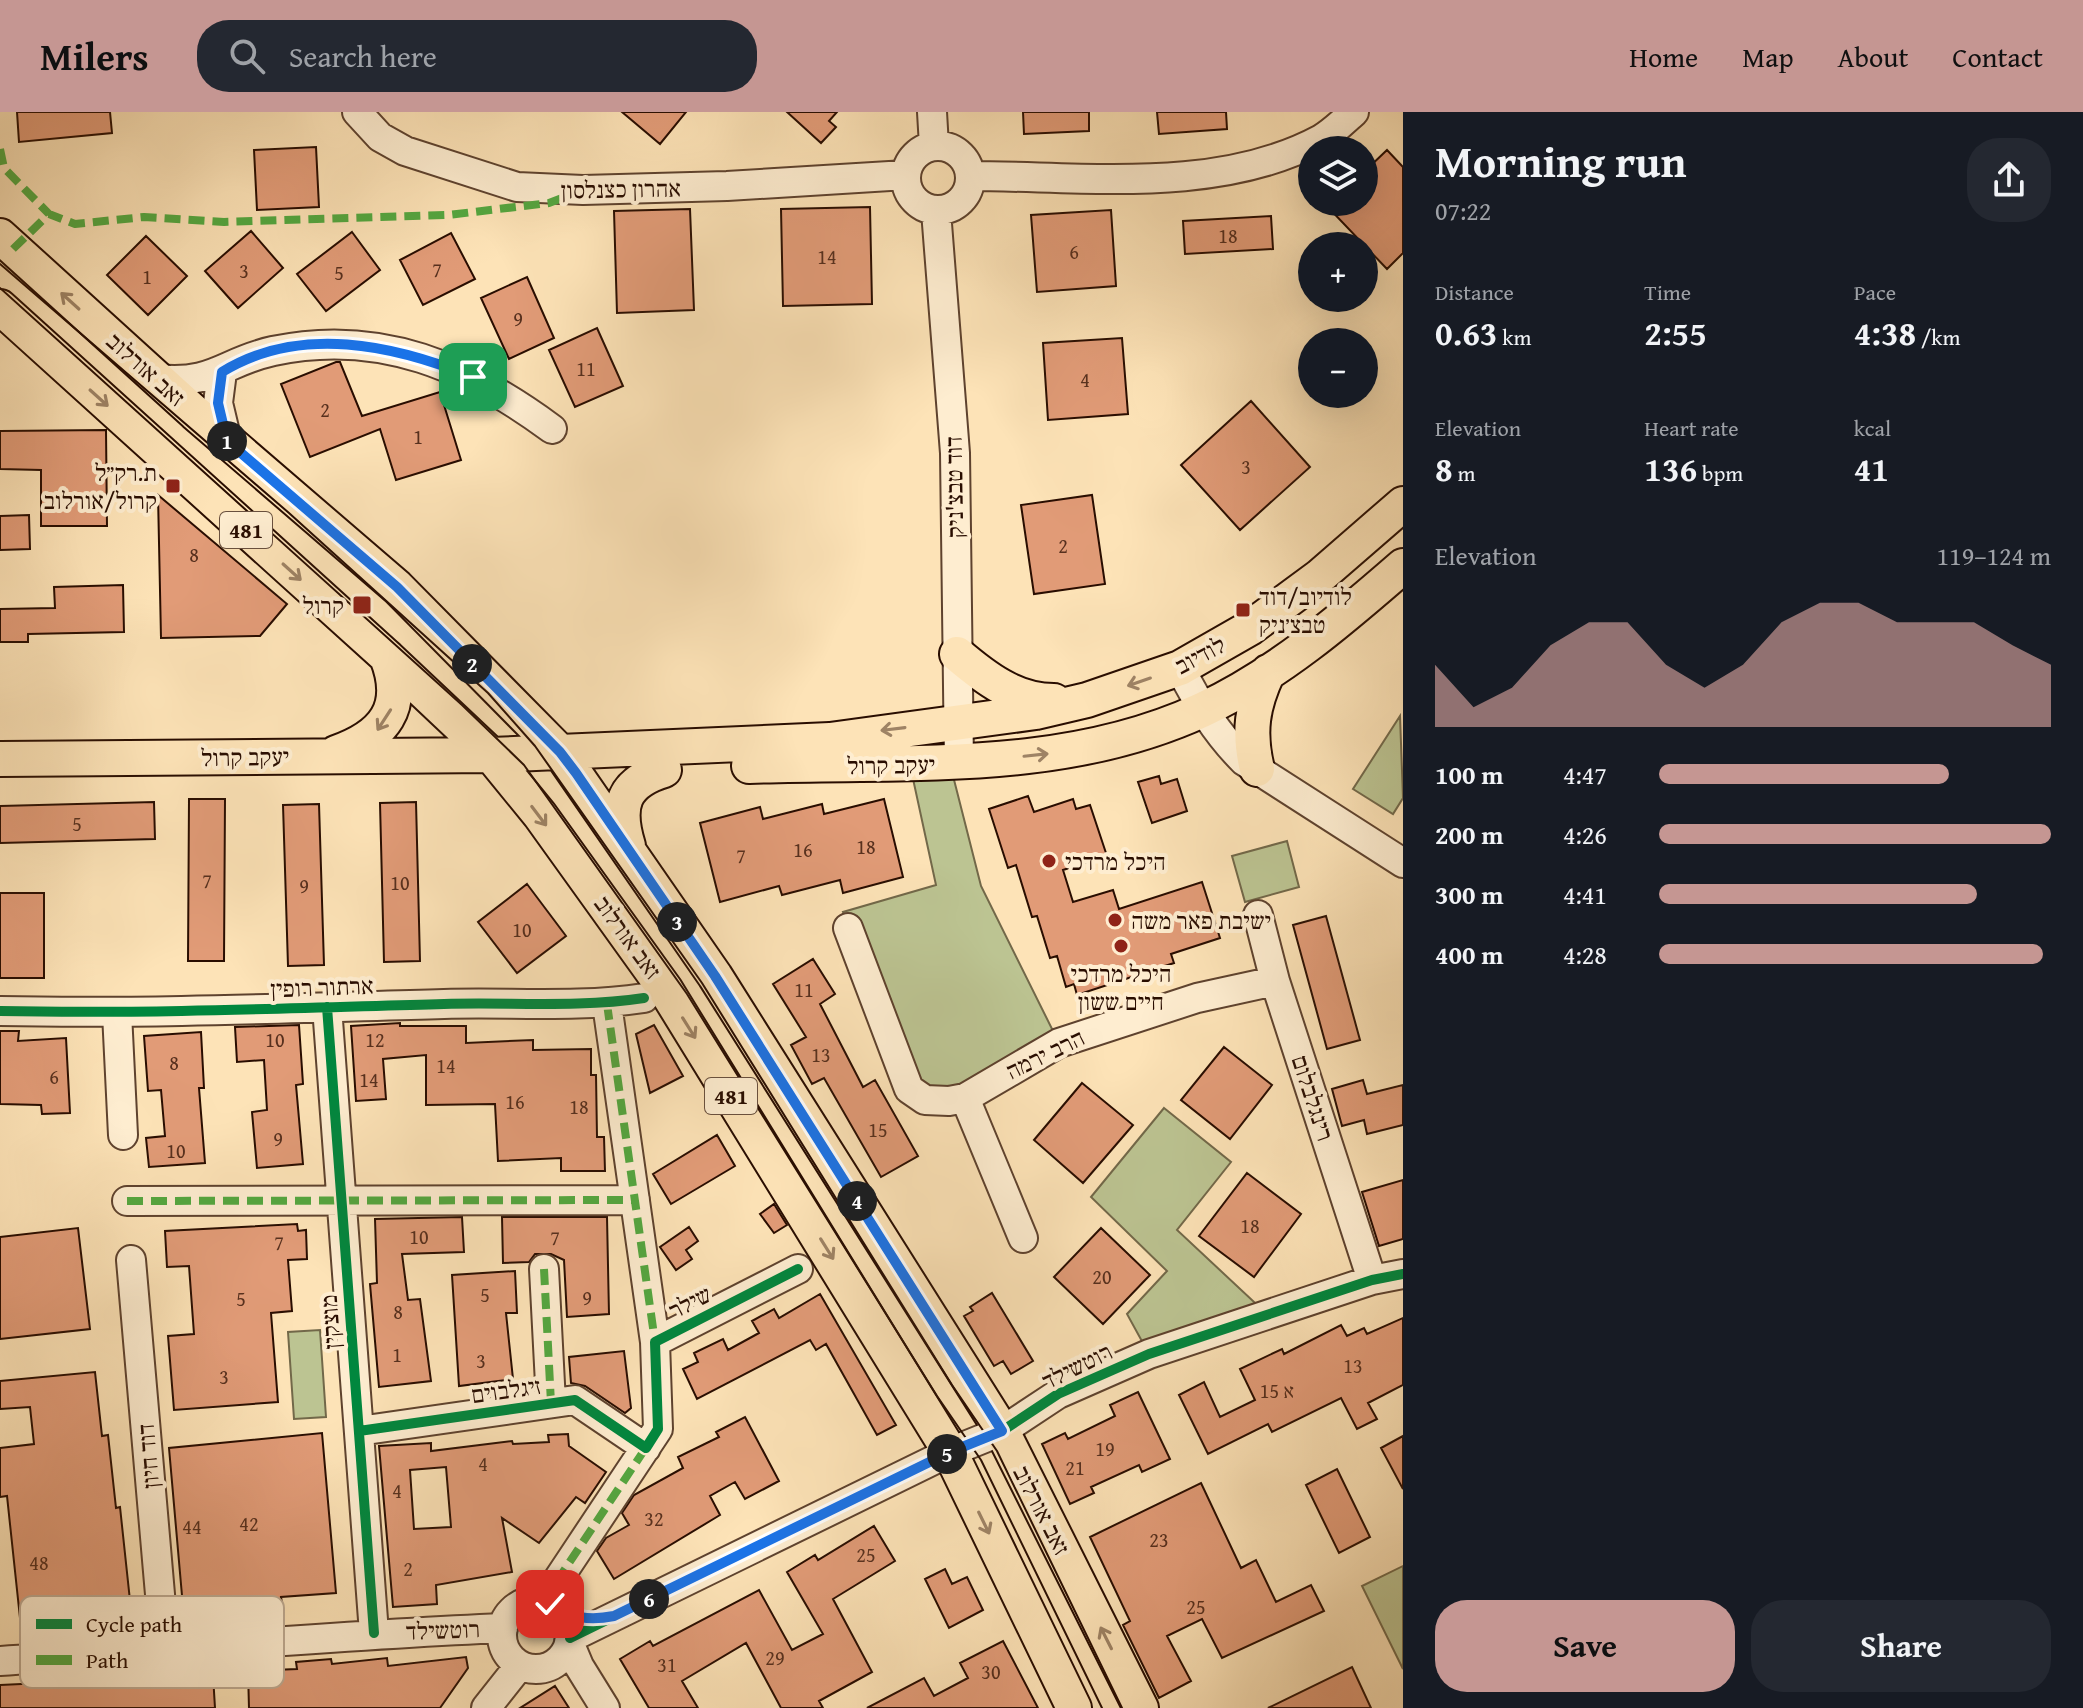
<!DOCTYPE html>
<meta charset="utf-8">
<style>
:root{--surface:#171b24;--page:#242831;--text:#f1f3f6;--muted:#9ea1a6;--accent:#c59692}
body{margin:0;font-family:"Gentium Book Plus","Frank Ruhl Libre",serif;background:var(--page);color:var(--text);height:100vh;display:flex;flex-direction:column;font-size:30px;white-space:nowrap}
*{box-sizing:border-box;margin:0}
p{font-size:26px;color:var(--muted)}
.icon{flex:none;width:44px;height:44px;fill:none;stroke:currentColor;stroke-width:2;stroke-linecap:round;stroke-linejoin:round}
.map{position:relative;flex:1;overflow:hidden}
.details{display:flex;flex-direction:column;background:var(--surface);width:680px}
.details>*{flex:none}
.fabs{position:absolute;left:1298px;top:24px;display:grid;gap:16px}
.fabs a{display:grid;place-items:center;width:80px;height:80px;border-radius:50%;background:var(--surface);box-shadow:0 8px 32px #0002;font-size:40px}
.pin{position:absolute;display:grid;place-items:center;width:68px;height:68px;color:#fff;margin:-34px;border-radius:16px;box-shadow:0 4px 12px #0006}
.km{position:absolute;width:40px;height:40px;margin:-20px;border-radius:50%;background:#222;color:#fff;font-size:22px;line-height:40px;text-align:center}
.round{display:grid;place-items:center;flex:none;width:84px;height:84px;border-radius:32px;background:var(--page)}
.summary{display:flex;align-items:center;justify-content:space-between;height:136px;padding:0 32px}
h1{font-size:44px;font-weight:700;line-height:60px}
.stats{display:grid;grid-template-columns:repeat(3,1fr);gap:12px;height:136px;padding:8px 32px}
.stats div{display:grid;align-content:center}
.stats b{font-size:34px;font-weight:700}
.stats small{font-size:22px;font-weight:400}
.stats p{font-size:22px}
.chart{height:224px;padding:16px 32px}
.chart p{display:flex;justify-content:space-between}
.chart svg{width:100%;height:144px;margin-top:8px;fill:var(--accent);opacity:.7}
.primary-button{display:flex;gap:16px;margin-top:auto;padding:16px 32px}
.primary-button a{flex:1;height:92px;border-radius:32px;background:var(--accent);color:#111;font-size:32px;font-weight:700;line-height:92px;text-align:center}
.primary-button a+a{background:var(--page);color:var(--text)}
ul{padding:0 32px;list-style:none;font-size:26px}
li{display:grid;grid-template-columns:128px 96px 1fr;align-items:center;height:60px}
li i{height:20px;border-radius:10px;background:var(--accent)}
header{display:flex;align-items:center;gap:48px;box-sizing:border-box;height:112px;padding:0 40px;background:var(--accent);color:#111}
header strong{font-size:38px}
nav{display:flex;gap:44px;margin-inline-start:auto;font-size:28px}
.search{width:560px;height:72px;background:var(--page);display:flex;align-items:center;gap:20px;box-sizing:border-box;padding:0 28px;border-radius:32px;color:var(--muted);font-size:30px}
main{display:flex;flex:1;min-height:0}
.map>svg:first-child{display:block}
.green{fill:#bcc492;stroke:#726849;stroke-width:2}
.building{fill:#e19b77;stroke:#290d00;stroke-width:2;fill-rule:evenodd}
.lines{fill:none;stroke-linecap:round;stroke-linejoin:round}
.minor-casing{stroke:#5e422e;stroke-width:32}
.major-casing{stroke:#290d00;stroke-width:38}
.minor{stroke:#feedd0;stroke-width:28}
.major{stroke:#fde3b7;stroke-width:34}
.tram{stroke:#290d00;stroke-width:2}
.quiet{stroke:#53a840;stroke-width:8;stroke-dasharray:16 8;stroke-linecap:butt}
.cycleway-casing{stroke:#feedd0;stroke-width:15}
.cycleway{stroke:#00873e;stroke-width:10}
.oneway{stroke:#9e8365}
.route-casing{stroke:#fff;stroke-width:16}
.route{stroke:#1a73e8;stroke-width:10}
.poi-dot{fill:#8f2418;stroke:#feedd0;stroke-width:3}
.labels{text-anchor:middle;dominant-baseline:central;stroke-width:8;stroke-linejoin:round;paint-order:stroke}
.number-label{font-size:20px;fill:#57301e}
.shield{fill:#feedd0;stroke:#69503e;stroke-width:2}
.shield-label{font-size:22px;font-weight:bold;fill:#290d00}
.street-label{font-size:24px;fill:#290d00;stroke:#feedd0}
.poi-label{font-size:24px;fill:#290d00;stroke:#feedd0;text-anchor:start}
.key{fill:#feedd0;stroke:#beaa92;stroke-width:2}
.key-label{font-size:22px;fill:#290d00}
</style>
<header>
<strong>Milers</strong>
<div class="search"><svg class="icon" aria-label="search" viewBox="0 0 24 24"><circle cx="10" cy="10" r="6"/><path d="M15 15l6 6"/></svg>Search here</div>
<nav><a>Home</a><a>Map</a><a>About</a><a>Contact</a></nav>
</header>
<main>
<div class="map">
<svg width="1403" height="1596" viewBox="0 0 1403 1596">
<rect width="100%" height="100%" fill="#fde3b7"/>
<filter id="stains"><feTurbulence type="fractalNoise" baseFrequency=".0025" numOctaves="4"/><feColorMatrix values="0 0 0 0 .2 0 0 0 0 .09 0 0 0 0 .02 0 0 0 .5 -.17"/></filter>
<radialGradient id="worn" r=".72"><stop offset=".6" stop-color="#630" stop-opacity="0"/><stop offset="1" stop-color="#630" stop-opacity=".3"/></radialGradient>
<path class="green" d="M1400,604L1403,686L1393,702L1353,677Z
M950,652L981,774L1059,931L925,988L843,800L936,773L910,653Z
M1287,729L1299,775L1245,790L1232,744Z
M1164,996L1231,1050L1177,1118L1268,1203L1149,1242L1127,1202L1167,1159L1091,1085Z
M320,1218L326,1305L294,1307L288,1220Z
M1403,1454V1557L1362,1474Z"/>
<path class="building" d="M17,0H110L112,21L19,30Z
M622,0H686L660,32Z
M787,0H837L829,9L836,15L821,31Z
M1023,0H1089V19L1024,22Z
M1157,0H1226L1227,17L1159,22Z
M316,35L319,95L257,98L254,38Z
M1387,38L1403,55V141L1387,157L1323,90H1364V60Z
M870,95L872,192L783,194L781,97Z
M690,97L694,198L617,201L614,99Z
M1111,98L1116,174L1037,180L1031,103Z
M1271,104L1273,137L1185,142L1183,109Z
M251,119L283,156L238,196L205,159Z
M352,120L380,158L326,199L297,162Z
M451,121L475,167L423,193L400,148Z
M146,124L187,164L148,203L107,163Z
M527,165L554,226L509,247L481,186Z
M597,216L623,274L575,295L549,238Z
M1122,226L1128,302L1048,308L1043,231Z
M336,250H340L362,304L440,280L461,348L396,368L380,317L310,345L281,272Z
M1251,289L1310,355L1240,418L1181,353Z
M106,318L107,414H41V358L0,357V319Z
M158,383L287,492L260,524L161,526Z
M1092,383L1105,472L1034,482L1021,393Z
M29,403L30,437L0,438V404Z
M123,473L124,520L28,522V530H0V497L55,496L54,475Z
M1159,664L1161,672L1177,667L1187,699L1152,711L1138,670Z
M1028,684L1034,700L1073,687L1076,697L1090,693L1107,744L1063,758L1073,790L1113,778L1119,797L1202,770L1220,826L1171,842L1174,851L1077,883L1074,872L1066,875L1057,844L1050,846L1037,804L1032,805L1016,753L1008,756L989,697Z
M189,687H225L224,849H188Z
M884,687L903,765L843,781L840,768L782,783L779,774L720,790L700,711L760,695L763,707L822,692L824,702Z
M154,690L155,727L0,731V694Z
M416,690L420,849L384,850L380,691Z
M319,692L324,853L288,854L283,693Z
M527,772L566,824L517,861L478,810Z
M0,781H44V866H0Z
M1326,804L1360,928L1327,937L1293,813Z
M813,847L835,882L820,892L863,975L875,968L918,1044L881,1065L824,966L812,972L791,933L806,925L773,872Z
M400,911V914H466V931L533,928V938L591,937V963H596L597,1025H604L605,1059H561V1046L498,1049L495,992L426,993V943L383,947L386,987L356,989L351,914Z
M299,913L303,972L296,973L303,1052L257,1056L252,1000L267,998L264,948L237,950L235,915Z
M654,913L683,964L650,981L636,922Z
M0,919H19L18,929L66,926L70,1001L42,1002L41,993L0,992Z
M201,920L204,976H199L205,1051L149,1055L146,1026L165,1024L161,978L148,979L144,924Z
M1224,935L1272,973L1230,1027L1181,988Z
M1363,968L1367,982L1403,973V1013L1367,1022L1364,1008L1342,1014L1332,977Z
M1082,971L1133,1013L1083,1071L1034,1028Z
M717,1023L735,1054L671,1092L653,1062Z
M1247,1061L1301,1102L1254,1165L1199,1124Z
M1403,1068V1127L1379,1134L1362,1080Z
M774,1092L787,1113L774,1121L760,1102Z
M462,1105L464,1140L402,1142L408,1188L420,1187L431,1269L379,1275L370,1172L377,1171L375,1107Z
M502,1105H607L609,1202L567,1205L564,1148L551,1142H535L529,1150L503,1151Z
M297,1112L298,1119L306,1118L307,1147L288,1148L292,1199L271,1201L278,1290L174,1298L168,1224L194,1222L189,1154L167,1155L165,1119Z
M689,1115L698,1129L686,1138L692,1147L676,1158L660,1135Z
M78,1116L90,1217L0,1227V1125Z
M1101,1116L1150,1163L1103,1212L1054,1165Z
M515,1159L517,1201H506L513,1267L459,1274L452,1163Z
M992,1181L1033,1249L1011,1262L1003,1249L994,1254L964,1204L973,1199L970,1195Z
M820,1182L896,1313L877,1323L826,1232L816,1238L810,1228L697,1287L683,1257L698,1250L694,1241L723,1227L728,1238L759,1221L752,1209L774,1197L779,1206Z
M1403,1206V1273L1368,1291L1377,1307L1357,1317L1341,1286L1272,1320L1268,1312L1208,1342L1179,1283L1204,1270L1220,1305L1255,1288L1240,1257L1282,1237L1284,1242L1341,1213L1347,1224L1364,1216L1367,1222Z
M624,1239L631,1296L625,1301L585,1274L571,1271L569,1245Z
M95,1260L102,1324L108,1323L116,1396L120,1395L131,1498L98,1502L97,1497L20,1506L7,1384L0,1385V1336L34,1332L30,1295L0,1297V1269Z
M1138,1280L1170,1347L1142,1360L1139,1353L1091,1375L1094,1381L1070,1392L1042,1332L1065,1321L1068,1327L1115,1304L1110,1293Z
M745,1305L779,1369L745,1387L735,1370L710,1384L720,1403L614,1467L597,1439L606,1426L629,1413L622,1401L634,1383L683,1356L678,1345L719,1325L716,1320Z
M322,1321L336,1481L281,1485L282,1491L234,1496V1491L183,1495L169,1336Z
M568,1322L569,1334L606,1360L585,1391L576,1385L539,1431L502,1406L512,1460L436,1473L437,1492L393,1495L379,1334L431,1331V1339L512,1329L513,1332L549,1330L548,1323ZM446,1355L451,1415L414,1417L410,1358Z
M1403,1324V1377L1381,1336Z
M1337,1357L1370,1425L1339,1441L1306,1373Z
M1201,1371L1241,1456L1256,1448L1276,1490L1311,1473L1324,1499L1222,1546L1202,1507L1167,1524L1191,1569L1159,1586L1123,1513L1130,1509L1090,1425Z
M874,1414L895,1449L833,1487L872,1560L819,1589L823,1596H781L746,1531L682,1569L698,1596H649L620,1547L650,1529L653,1534L759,1478L792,1538L823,1522L787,1460L815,1443L818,1448Z
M945,1457L952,1472L967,1465L983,1498L949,1516L925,1467Z
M1003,1529L1038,1596H867L924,1566L934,1584L968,1566L960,1551Z
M466,1545L468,1556L440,1596H249L248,1559L297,1557L296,1550L331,1547L332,1552L387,1546L388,1554Z
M1352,1555L1371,1596H1268Z
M213,1563L215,1596H0V1573Z
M555,1574L569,1596H520Z"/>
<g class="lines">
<defs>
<path id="minor" d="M357,0L380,25L405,39L517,75L583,78L727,74L906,63
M932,0L934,34
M906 66a32 32 0 1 1 64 0a32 32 0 1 1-64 0Z
M970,64C1082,64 1217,83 1321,27C1333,20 1344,9 1354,0
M936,99L955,341L959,651
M222,260L218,291L227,329
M157,267C215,273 223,250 273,239C380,216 468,255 552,317
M1180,556C1198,591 1216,621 1244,649L1403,751
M1258,803L1275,869L1372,1168
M848,816L909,977L925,988L949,989L965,986L1059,931L1197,886L1275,869
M607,892L655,1230
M327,895L374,1521
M0,899C148,902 296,896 444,892C511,890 578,896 644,886
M117,901L123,1023
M965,986L1023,1126
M127,1089L635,1088
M131,1148L165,1540
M544,1157L551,1291
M359,1319L575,1288L646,1336
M502 1523a34 34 0 1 1 68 0a34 34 0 1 1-68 0Z
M543,1490L658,1317L655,1230L798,1157
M570,1526L950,1340L1002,1319L1058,1282L1149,1242L1372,1168L1403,1162
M569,1530L579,1554L605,1596
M0,1549C168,1539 335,1523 503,1516
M486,1596L520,1553"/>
<path id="major" d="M0,124L195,301L397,475L560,640L715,864L1002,1319L1141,1596
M0,195L387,545L491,643L540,703L665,877L950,1340L1074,1596
M957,542C985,566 1015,589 1054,589
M336,641C384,624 407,596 387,545
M0,647L491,643L830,628L1036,600L1087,588L1180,556L1250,516L1319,465L1403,392
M749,654C901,648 1059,664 1202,598C1277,563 1341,508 1403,454
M1257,657C1248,620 1252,594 1268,560
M628,734C616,694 622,671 664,658"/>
</defs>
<use href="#minor" class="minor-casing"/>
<use href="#major" class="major-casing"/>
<use href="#minor" class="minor"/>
<use href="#major" class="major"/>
<path class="tram" d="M0,152L289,401L488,581L535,634L702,871L952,1273L997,1339L1122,1596
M0,176L462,593L524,653L687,882L937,1284L981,1348L1102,1596"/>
<path class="quiet" d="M0,37L4,56L49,102
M13,137L49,102L75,112L144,105L224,110L448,103L549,91L583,78
M607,892L655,1230
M127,1089L635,1088
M544,1157L551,1291
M543,1490L649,1331"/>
<defs>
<path id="cycleway" d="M327,895L374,1521
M0,899C148,902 296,896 444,892C511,890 578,896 644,886
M359,1319L575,1288L646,1336L658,1317L655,1230L798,1157
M570,1526L950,1340L1002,1319L1058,1282L1149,1242L1372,1168L1403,1162"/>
</defs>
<use href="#cycleway" class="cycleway-casing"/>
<use href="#cycleway" class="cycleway"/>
</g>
<defs><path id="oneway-shaft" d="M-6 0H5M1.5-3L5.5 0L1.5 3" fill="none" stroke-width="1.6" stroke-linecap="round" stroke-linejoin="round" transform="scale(2)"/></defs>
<g class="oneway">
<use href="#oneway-shaft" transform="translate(70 189) rotate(-138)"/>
<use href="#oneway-shaft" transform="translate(99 286) rotate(42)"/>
<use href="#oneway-shaft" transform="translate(292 460) rotate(42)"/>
<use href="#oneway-shaft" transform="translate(1139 570) rotate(161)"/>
<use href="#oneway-shaft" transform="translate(384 608) rotate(123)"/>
<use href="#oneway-shaft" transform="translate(893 617) rotate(173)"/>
<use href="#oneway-shaft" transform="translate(1036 643) rotate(-6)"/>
<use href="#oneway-shaft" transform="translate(539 704) rotate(53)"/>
<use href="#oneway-shaft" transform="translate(689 916) rotate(58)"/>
<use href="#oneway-shaft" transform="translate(827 1137) rotate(58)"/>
<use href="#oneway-shaft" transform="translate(984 1411) rotate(64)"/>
<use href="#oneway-shaft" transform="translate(1106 1526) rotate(-117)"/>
</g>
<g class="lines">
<defs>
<path id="route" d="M473,265C394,233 300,212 222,260L218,291L227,329L397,475L560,640L576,661L715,864L1002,1319L950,1340L614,1504C589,1509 571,1506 550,1492"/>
</defs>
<use href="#route" class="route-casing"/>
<use href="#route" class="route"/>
</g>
<g class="poi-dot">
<rect x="165" y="366" width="16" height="16" rx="4"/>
<rect x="352" y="483" width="20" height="20" rx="4"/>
<rect x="1235" y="490" width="16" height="16" rx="4"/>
<circle cx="1049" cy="749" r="8"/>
<circle cx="1115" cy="808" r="8"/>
<circle cx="1121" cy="834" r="8"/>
</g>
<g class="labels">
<g class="number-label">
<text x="1228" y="123">18</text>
<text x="1074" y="139">6</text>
<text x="827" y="144">14</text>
<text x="437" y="157">7</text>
<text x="244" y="158">3</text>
<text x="339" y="160">5</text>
<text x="147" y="164">1</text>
<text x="518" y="206">9</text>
<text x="586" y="256">11</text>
<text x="1085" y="267">4</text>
<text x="325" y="297">2</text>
<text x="418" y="324">1</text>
<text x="1246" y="354">3</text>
<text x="1063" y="433">2</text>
<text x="194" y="442">8</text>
<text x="77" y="711">5</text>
<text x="866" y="734">18</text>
<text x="803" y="737">16</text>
<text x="741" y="743">7</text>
<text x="207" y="768">7</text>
<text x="400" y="770">10</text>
<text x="304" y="773">9</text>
<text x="522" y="817">10</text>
<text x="804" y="877">11</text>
<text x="275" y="927">10</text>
<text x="375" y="927">12</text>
<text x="821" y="942">13</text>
<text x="174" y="950">8</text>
<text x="446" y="953">14</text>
<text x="54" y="964">6</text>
<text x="369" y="967">14</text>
<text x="515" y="989">16</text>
<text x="579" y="994">18</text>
<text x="878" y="1017">15</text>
<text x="278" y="1026">9</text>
<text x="176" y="1038">10</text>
<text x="1250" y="1113">18</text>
<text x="419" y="1124">10</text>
<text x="555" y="1125">7</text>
<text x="279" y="1130">7</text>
<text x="1102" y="1164">20</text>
<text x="485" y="1182">5</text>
<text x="587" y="1185">9</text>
<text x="241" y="1186">5</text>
<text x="398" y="1199">8</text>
<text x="397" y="1242">1</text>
<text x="481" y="1248">3</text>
<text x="1353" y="1253">13</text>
<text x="224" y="1264">3</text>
<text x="1277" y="1278">15 א</text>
<text x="1105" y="1336">19</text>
<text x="483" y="1351">4</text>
<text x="1075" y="1355">21</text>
<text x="397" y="1378">4</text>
<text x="654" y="1406">32</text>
<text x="249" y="1411">42</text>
<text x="192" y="1414">44</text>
<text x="1159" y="1427">23</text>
<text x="866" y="1442">25</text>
<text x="39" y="1450">48</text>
<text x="408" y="1456">2</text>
<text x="1196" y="1494">25</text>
<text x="775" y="1545">29</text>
<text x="667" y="1552">31</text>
<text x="991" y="1559">30</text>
</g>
<g class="shield">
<rect x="220" y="400" width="52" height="36" rx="6"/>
<rect x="705" y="966" width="52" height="36" rx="6"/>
</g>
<g class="shield-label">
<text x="246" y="418">481</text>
<text x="731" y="984">481</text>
</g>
<g class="street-label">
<text transform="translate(621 77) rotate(-1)">אהרון כצנלסון</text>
<text transform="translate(146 257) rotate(42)">זאב אורלוב</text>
<text transform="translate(954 375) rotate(-91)">דוד טבצ'ניק</text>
<text transform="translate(1200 543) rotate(-28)">לודיוב</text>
<text transform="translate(245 645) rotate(-1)">יעקב קרול</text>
<text transform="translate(891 653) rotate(-1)">יעקב קרול</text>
<text transform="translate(628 825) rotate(54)">זאב אורלוב</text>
<text transform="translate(322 875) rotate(-2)">ארתור רופין</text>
<text transform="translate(1045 942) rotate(-26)">הרב ירמה</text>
<text transform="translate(1313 986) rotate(72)">רינגלבלום</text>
<text transform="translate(690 1190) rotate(-27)">שילר</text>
<text transform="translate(330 1210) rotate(-94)">מוצקין</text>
<text transform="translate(1077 1254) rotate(-26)">רוטשילד</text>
<text transform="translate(506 1278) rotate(-8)">זיגלבוים</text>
<text transform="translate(148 1344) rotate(-95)">דוד חיון</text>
<text transform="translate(1042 1398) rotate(63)">זאב אורלוב</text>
<text transform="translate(443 1518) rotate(-2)">רוטשילד</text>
</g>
<g class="poi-label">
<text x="157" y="360" text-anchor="end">ת.רק״ל<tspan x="157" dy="28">קרול/אורלוב</tspan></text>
<text x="1259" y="484">לודיוב/דוד<tspan x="1259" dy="28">טבצ׳ניק</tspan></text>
<text x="344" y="493" text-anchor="end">קרול</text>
<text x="1065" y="749">היכל מרדכי</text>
<text x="1131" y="808">ישיבת פאר משה</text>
<text x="1121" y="861" text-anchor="middle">היכל מרדכי<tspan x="1121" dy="28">חיים ששון</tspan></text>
</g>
</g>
<rect x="20" y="1484" width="264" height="92" rx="12" class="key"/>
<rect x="36" y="1507" width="36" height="10" fill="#00873e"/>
<rect x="36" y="1543" width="36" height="10" fill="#53a840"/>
<g class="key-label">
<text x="86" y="1520">Cycle path</text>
<text x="86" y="1556">Path</text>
</g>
<rect width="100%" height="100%" filter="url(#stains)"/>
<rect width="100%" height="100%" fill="url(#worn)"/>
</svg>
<div class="fabs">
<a><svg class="icon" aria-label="layers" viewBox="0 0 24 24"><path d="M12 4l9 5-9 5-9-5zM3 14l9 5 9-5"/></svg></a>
<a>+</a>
<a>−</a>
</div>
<div class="pin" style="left:473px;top:265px;background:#1e9e55"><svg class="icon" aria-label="arrive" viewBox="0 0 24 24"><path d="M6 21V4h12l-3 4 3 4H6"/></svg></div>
<div class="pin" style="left:550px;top:1492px;background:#d93025"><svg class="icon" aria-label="check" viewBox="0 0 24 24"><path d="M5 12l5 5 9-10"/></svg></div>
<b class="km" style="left:227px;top:329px">1</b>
<b class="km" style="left:472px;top:552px">2</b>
<b class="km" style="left:677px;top:810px">3</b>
<b class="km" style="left:857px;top:1089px">4</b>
<b class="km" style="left:947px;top:1342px">5</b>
<b class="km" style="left:649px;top:1487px">6</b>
</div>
<section class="details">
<div class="summary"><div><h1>Morning run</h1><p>07:22</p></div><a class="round"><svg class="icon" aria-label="share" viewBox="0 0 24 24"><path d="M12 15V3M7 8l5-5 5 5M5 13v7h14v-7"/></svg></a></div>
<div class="stats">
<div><p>Distance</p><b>0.63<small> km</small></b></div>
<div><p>Time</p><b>2:55</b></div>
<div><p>Pace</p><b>4:38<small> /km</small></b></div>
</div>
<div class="stats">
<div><p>Elevation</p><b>8<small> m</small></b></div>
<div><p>Heart rate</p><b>136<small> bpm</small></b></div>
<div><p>kcal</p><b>41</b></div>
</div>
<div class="chart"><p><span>Elevation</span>119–124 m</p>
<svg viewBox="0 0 160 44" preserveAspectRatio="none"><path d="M0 44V25L10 38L20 32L30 19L40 12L50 12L60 25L70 32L80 25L90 12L100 6L110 6L120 12L130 12L140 12L150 19L160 25V44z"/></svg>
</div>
<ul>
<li><b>100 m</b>4:47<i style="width:74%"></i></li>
<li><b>200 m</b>4:26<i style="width:100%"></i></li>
<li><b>300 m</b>4:41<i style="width:81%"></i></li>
<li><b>400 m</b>4:28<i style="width:98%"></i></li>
</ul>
<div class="primary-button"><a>Save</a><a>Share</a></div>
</section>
</main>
